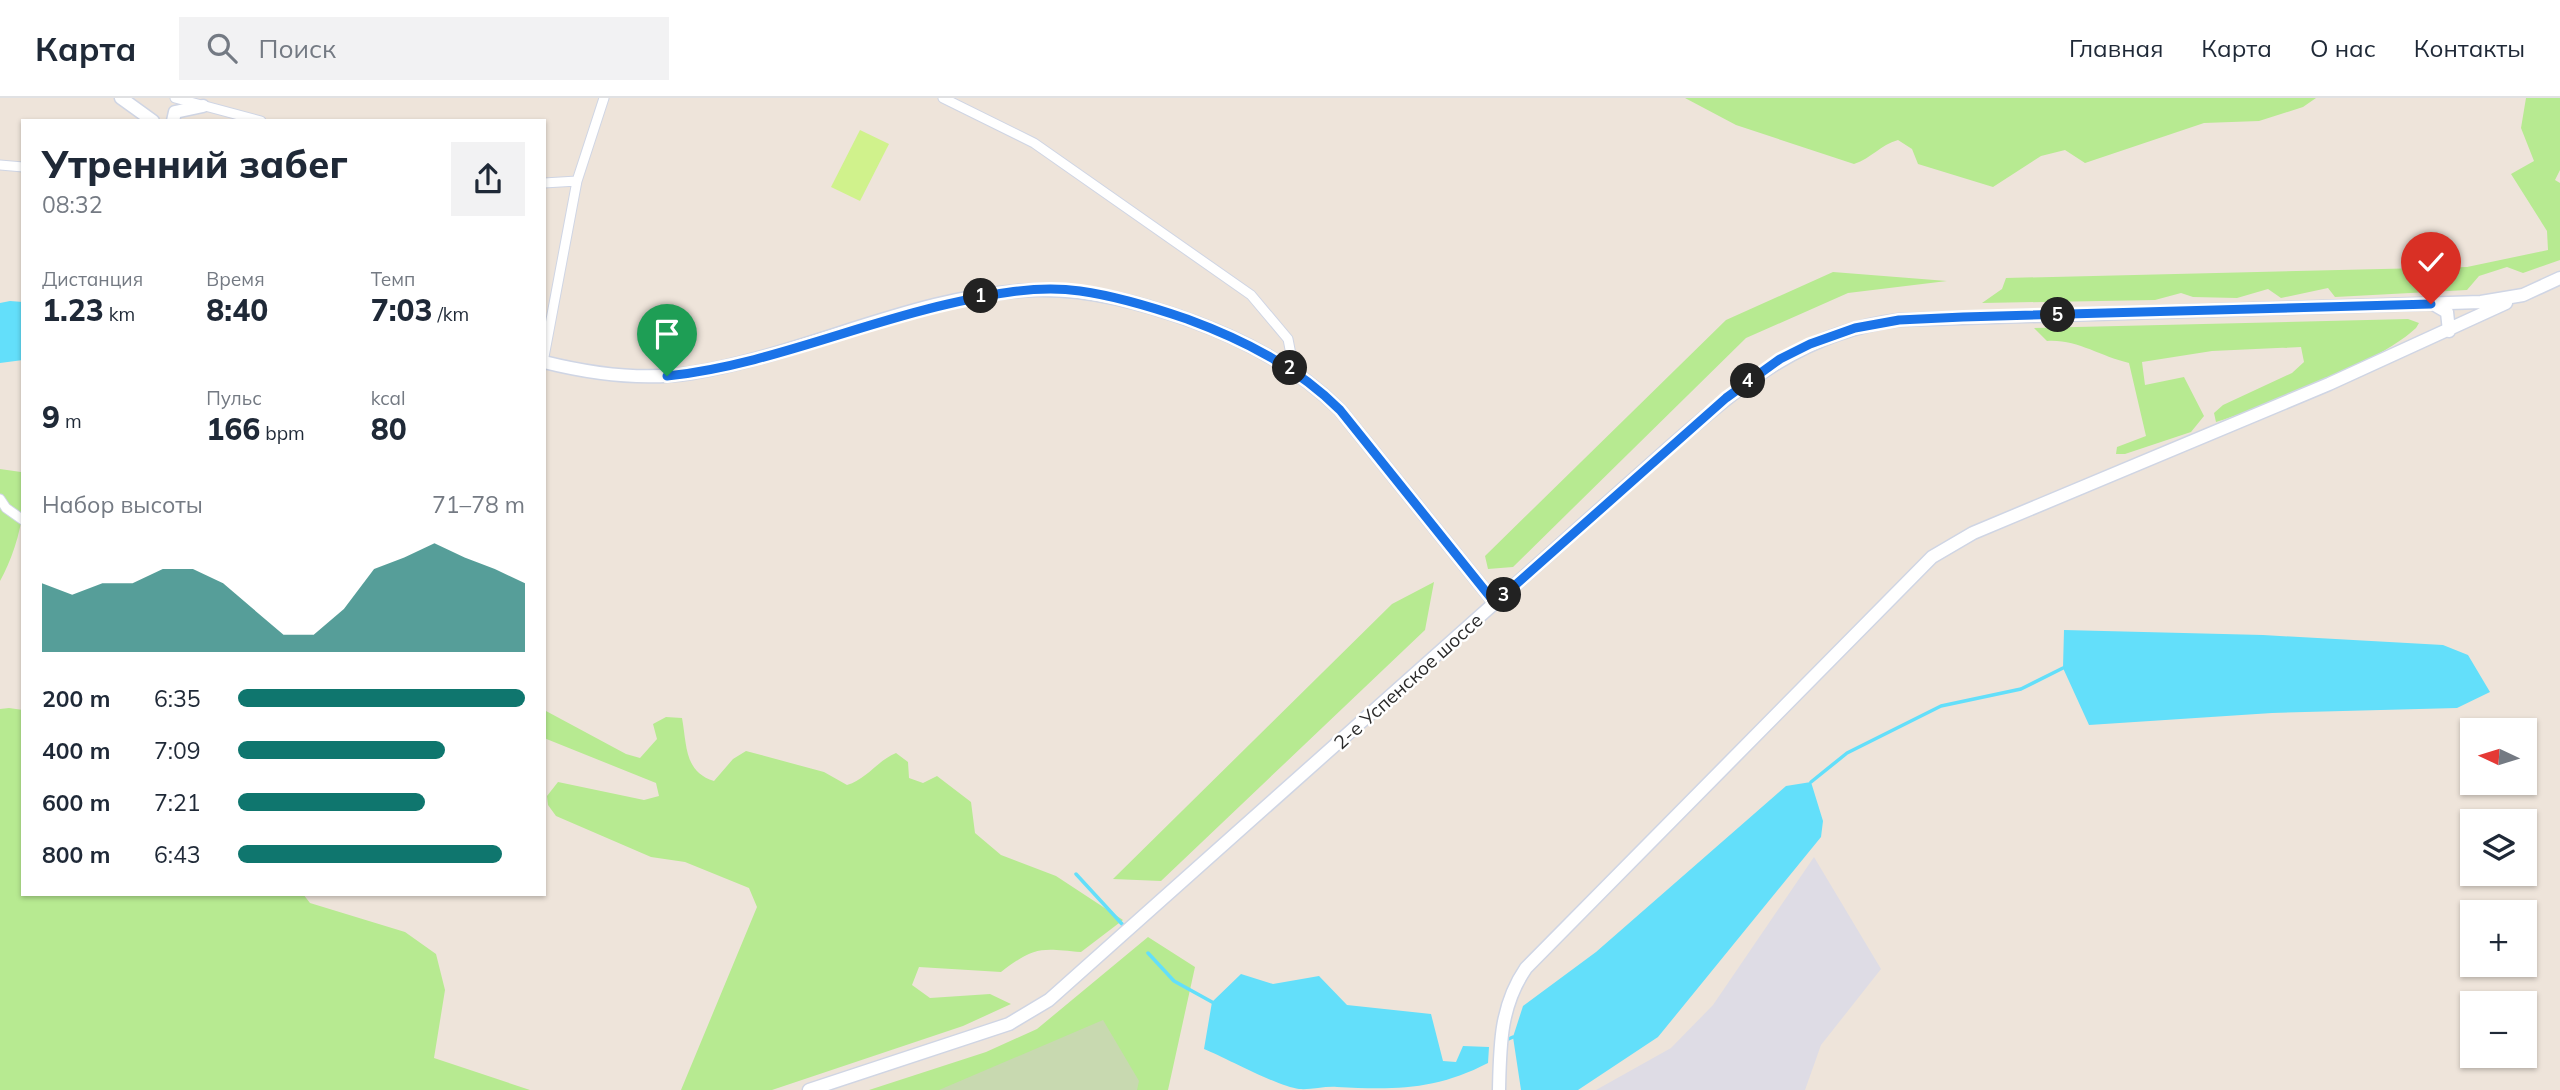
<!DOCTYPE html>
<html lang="ru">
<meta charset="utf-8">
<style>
:root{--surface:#fff;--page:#f2f2f3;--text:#1f2937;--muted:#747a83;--line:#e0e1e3;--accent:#0f766e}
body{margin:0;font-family:Mulish,sans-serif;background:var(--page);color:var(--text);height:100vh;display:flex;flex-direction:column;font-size:26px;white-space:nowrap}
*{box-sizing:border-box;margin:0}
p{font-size:23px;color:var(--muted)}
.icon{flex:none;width:38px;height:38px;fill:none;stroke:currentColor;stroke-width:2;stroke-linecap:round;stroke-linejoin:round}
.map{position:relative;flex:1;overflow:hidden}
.sheet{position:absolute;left:21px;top:21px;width:525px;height:777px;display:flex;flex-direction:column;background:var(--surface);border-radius:0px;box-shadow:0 2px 5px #0004}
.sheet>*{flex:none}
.needle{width:46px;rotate:274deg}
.buttons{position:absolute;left:2460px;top:620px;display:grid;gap:14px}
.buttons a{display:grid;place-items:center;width:77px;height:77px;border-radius:0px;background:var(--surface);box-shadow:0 2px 5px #0004;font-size:35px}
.pin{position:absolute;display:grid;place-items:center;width:60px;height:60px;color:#fff;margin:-72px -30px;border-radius:50% 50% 50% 0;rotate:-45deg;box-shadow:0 0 7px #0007}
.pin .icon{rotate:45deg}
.km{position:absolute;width:35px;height:35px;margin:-18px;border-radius:50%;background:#222;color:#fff;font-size:19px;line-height:35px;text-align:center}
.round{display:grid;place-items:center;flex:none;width:74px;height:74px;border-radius:0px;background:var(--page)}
.head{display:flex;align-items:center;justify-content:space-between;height:119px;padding:0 21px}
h1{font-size:38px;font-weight:800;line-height:52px}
.figures{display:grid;grid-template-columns:repeat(3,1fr);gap:10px;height:119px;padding:7px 21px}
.figures div{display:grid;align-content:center}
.figures b{font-size:30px;font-weight:800}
.figures small{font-size:19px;font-weight:400}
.figures p{font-size:19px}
.chart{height:196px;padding:14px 21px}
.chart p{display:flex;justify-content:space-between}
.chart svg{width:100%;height:126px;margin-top:7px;fill:var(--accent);opacity:.7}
ul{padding:0 21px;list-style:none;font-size:23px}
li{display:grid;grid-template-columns:112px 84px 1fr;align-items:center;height:52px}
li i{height:18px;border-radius:9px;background:var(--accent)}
header{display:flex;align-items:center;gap:42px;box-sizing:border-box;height:98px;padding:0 35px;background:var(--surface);border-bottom:2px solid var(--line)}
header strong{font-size:33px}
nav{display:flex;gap:38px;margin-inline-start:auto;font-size:24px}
.search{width:490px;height:63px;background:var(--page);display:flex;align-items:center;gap:18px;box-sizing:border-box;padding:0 24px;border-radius:0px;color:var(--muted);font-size:26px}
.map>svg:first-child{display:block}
.industrial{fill:#dedce5}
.green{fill:#b7ea91}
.cemetery{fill:#c8d9b0}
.pitch{fill:#d0f28c}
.water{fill:#63dffa}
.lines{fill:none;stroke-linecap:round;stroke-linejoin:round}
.stream{stroke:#63dffa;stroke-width:3.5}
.street-casing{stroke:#cfd5e4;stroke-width:11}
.secondary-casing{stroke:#cfd5e4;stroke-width:15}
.street{stroke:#fff;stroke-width:9}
.secondary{stroke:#fff;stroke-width:12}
.route-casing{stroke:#fff;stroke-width:14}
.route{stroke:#1a73e8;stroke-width:9}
.labels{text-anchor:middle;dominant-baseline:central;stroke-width:5;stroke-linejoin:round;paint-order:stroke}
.street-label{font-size:19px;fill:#2a2a2a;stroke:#fff}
</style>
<header>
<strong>Карта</strong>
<div class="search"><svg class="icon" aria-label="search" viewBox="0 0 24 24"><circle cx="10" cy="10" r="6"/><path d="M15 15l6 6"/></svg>Поиск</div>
<nav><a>Главная</a><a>Карта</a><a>О нас</a><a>Контакты</a></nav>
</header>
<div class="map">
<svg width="2560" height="992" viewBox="0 0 2560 992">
<rect width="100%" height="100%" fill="#eee4da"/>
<path class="industrial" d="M1814,759L1881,871L1821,947L1805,992H1596L1671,950L1713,907Z"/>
<path class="green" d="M1685,0H2316L2303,9L2259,23L2204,25L2085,65L2065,52L2041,58L1993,89L1918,66L1912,51L1898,42C1880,47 1872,60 1854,66L1736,27Z
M2526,0H2560V72L2555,82L2560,85V162L2523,175L2507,169L2479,178L2467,192L2335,199L2328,190L2281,200L2268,191L2237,200L2193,199L2181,195L2155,202L1982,205L2002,191L2006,180L2467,169L2548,152L2547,133L2511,76L2534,63L2521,30Z
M1833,174L1947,183L1848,195L1746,240L1513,469L1488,471L1485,458L1726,222Z
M2408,221L2419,225L2416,230C2379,265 2267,308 2216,324L2214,315L2223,307L2292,275L2304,264L2301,249L2212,253L2142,264L2145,287L2184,279L2204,318L2191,334L2125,356H2116L2117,349L2146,338L2129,265C2099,258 2077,241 2047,243L2034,230Z
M0,371L21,374C30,406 16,455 0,483Z
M1434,484L1425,532L1161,783L1113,781L1392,506Z
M544,608L546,613L626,656L640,660L657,641L653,626L666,619L682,620C687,647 684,674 714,683L733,661L746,653L824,674L847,687C867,681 877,663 896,655L908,664L909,680L923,685L937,678L971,704L975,735L1001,757L1056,778L1123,822L1081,854C1040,850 1035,848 1001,874L919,869L912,887L930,900L990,896L1011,906L963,928L772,992H681L757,809L749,790L685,764L651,759L556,718L548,707L547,698L558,684L644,702L659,698L656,685L544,640Z
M9,610L23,612V796H303L310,805L405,834L436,856L445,892L434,960L530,992H0V611Z
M1148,839L1195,869L1168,992H869L986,954L1037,931Z"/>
<path class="cemetery" d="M1103,922L1139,983L1137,992H939Z"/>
<path class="pitch" d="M860,32L889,46L860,103L831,89Z"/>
<path class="water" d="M10,203L23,204V262L0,265V205Z
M2064,532L2263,537L2443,547L2468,557L2490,594L2457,610L2272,615L2089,627L2063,570Z
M1811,684L1823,723L1821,739L1658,939L1578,992H1521L1513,939L1523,908L1596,854L1786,688Z
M1241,876L1273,886L1319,878L1347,907L1431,916L1443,963L1456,964L1463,948L1489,949L1488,965C1436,992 1395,992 1337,989C1325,988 1311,992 1299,991C1279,989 1226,960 1204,951L1212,904Z"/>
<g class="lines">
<path class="stream" d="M1811,684L1847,655L1941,608L2021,591L2063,570
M1076,776L1122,826
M1148,855L1174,883L1212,904
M1504,943L1513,939"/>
<defs>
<path id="street" d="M175,0L261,23
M943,0L1034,45L1251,197L1288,241L1294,272
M0,67L23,69
M544,85L577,83
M544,259L577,83L604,0
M0,401L6,410L23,422"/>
<path id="secondary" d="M121,0L153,23
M173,23L175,14L203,8
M2435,207L2447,214L2449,233
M544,264C592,276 643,283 692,275C808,256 918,195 1037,192C1090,191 1142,205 1192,223C1247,243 1298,270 1340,312L1495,505
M809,992L1009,926L1049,902L1673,346C1744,285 1802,234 1899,222L2481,204L2523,197L2560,180
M1499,992C1500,947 1500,908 1526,870L1932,459L1973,435L2329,286L2506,205"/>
</defs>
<use href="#street" class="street-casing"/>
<use href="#secondary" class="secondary-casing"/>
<use href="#street" class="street"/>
<use href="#secondary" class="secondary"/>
</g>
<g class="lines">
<defs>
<path id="route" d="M667,278C763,268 855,227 948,206C991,196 1036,187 1080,193C1116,198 1152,209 1187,221C1244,242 1297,269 1340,312L1495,505L1726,300L1780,261L1810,246L1855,230L1899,222L1963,219L2431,206"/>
</defs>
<use href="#route" class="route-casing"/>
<use href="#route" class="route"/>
</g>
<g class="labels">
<g class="street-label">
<text transform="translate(1408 583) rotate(-42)">2-е Успенское шоссе</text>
</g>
</g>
</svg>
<div class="buttons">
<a><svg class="needle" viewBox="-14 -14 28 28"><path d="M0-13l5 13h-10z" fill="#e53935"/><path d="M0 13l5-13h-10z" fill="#747a83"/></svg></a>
<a><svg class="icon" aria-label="layers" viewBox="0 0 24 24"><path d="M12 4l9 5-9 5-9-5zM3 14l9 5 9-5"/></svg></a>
<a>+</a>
<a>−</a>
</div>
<div class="pin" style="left:667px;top:278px;background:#1e9e55"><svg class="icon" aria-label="arrive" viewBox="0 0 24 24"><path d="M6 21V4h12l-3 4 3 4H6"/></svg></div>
<div class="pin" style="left:2431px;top:206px;background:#d93025"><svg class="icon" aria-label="check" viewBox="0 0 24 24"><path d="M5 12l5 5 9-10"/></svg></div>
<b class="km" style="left:981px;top:198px">1</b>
<b class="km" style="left:1290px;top:270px">2</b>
<b class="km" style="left:1504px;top:497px">3</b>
<b class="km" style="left:1748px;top:283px">4</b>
<b class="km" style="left:2058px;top:217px">5</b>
<section class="sheet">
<div class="head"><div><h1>Утренний забег</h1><p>08:32</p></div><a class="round"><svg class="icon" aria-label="share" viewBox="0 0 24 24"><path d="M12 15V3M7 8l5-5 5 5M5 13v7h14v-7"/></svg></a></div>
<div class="figures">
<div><p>Дистанция</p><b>1.23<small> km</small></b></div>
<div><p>Время</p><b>8:40</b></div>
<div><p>Темп</p><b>7:03<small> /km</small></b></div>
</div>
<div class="figures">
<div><b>9<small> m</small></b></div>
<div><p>Пульс</p><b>166<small> bpm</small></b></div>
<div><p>kcal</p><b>80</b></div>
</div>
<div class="chart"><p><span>Набор высоты</span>71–78 m</p>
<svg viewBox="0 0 160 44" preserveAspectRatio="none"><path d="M0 44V20L10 24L20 20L30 20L40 15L50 15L60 20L70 29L80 38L90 38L100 29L110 15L120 11L130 6L140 11L150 15L160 20V44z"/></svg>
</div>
<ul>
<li><b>200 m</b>6:35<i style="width:100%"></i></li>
<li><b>400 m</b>7:09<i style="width:72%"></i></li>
<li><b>600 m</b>7:21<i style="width:65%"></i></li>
<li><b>800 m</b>6:43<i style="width:92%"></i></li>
</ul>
</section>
</div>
